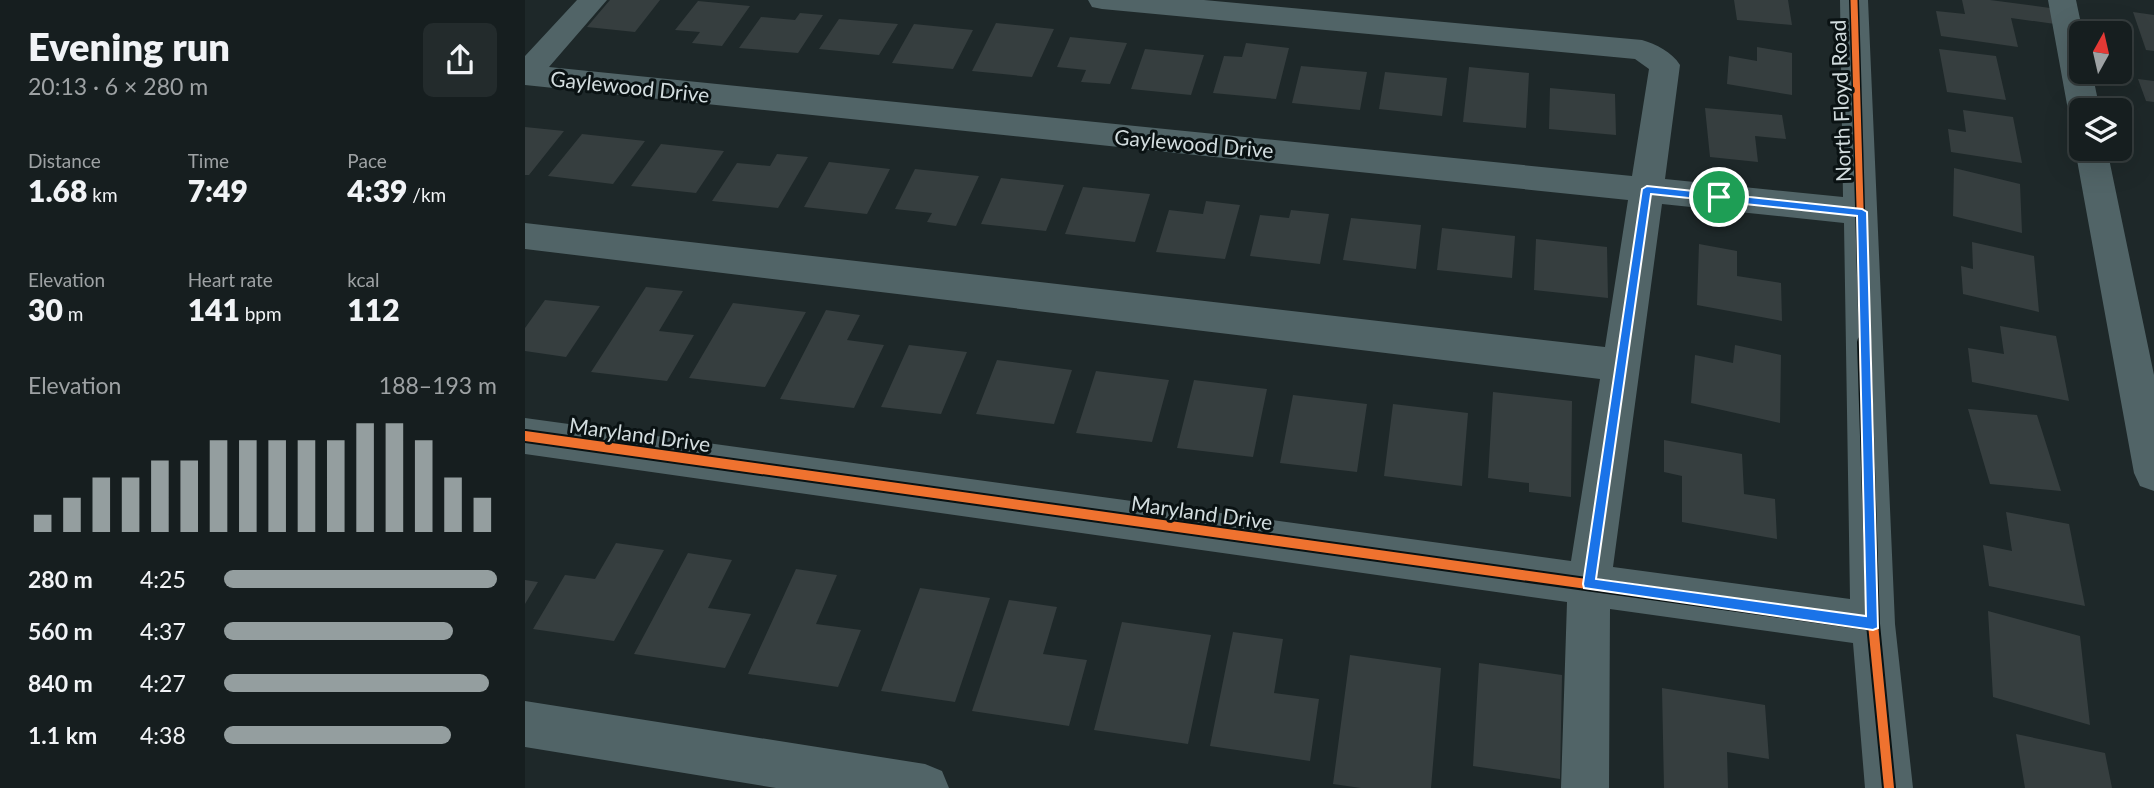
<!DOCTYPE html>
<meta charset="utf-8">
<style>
:root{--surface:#161e1f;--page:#232b2c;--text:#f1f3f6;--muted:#9ea2a4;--line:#353c3d;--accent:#949e9f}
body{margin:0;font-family:Lato,sans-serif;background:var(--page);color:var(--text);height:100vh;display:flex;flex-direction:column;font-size:26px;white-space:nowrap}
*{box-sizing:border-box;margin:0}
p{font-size:23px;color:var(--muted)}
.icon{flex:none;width:38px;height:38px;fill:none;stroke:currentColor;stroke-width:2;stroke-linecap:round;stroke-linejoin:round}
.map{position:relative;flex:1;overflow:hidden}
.side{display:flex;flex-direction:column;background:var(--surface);width:525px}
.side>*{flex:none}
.needle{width:46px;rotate:8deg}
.buttons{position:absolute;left:1544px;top:21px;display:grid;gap:14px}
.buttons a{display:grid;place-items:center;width:63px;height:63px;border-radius:10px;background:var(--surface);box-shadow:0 7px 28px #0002,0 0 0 2px var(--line);font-size:35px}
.pin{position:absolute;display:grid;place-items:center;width:60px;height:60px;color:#fff;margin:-30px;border:4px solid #fff;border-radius:50%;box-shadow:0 2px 7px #0007}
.round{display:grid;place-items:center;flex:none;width:74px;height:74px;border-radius:10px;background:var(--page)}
.overview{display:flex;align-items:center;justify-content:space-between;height:119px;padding:0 28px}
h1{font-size:38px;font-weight:800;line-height:52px}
.figures{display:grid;grid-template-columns:repeat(3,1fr);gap:10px;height:119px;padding:7px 28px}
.figures div{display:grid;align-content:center}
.figures b{font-size:30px;font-weight:800}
.figures small{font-size:19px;font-weight:400}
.figures p{font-size:19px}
.chart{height:196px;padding:14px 28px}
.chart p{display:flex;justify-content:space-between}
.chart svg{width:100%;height:126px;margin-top:7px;stroke:var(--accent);stroke-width:6}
ul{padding:0 28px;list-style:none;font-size:23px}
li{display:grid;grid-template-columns:112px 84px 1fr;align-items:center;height:52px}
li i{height:18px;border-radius:9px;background:var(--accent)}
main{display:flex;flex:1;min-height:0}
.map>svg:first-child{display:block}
.building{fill:#363e3f}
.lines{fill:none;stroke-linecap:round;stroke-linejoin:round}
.minor{fill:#516467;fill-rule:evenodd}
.cycleway-far1-casing{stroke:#0a1213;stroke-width:10}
.cycleway-casing{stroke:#0a1213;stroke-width:14}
.cycleway-far1{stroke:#ef722f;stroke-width:7}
.cycleway{stroke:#ef722f;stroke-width:10}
.route{fill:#1a73e8;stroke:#fff;stroke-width:2;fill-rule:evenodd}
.labels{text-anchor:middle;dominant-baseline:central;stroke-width:6;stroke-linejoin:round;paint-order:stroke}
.street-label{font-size:21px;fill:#d3dddf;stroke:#0a1213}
</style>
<main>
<section class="side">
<div class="overview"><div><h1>Evening run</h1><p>20:13 · 6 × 280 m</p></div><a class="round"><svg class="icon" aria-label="share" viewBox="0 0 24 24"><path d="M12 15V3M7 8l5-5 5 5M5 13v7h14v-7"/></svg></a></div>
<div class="figures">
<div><p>Distance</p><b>1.68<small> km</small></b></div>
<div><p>Time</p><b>7:49</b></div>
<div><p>Pace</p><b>4:39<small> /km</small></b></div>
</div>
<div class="figures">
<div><p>Elevation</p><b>30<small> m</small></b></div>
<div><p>Heart rate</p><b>141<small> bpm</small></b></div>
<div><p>kcal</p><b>112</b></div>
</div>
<div class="chart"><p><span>Elevation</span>188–193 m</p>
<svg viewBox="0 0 160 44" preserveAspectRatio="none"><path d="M5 44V38M15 44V32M25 44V25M35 44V25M45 44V19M55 44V19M65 44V12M75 44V12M85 44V12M95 44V12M105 44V12M115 44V6M125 44V6M135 44V12M145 44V25M155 44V32"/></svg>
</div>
<ul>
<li><b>280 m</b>4:25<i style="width:100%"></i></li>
<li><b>560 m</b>4:37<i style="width:84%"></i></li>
<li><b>840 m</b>4:27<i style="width:97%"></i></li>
<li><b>1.1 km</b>4:38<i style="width:83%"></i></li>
</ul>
</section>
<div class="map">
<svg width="1629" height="788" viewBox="0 0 1629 788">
<rect width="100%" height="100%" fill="#1e2829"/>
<path class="building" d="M85,0H135L110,32L62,27Z
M1209,0H1263L1267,25L1212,20Z
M1437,0H1465L1525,8L1530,24L1486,18L1493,47L1416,36L1411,11L1440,14Z
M173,1L225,6L197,46L167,43L175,32L150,30Z
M1608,12L1629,15V51L1621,50Z
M275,13L298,15L273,53L214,48L236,17L270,20Z
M314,19L373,24L354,55L294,49Z
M471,23L529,29L507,77L447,71Z
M389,24L448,30L428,69L367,63Z
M545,37L602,43L585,84L556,82L561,70L532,67Z
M721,43L764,48L751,99L688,93L699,56L717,57Z
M1232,47L1267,53V95L1202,84L1204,56L1232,61Z
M620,49L679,55L666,95L606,89Z
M1414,49L1471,56L1481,100L1422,92Z
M776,66L842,72L835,110L767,103Z
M944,67L1004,73L1001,128L938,122Z
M860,72L922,78L917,116L854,109Z
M1613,79L1629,81V102L1621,101Z
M1025,88L1090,94L1091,135L1024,129Z
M1180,108L1257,115L1261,139L1230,136L1233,162L1185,157Z
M1438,110L1488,117L1497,163L1426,152L1423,129L1441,132Z
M0,127L39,131L4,175H0Z
M57,134L120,141L88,184L23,176Z
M136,144L199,151L171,193L106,186Z
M252,154L283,157L253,208L187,201L212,163L245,166Z
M304,162L365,169L342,214L279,207Z
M1429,168L1495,184L1497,233L1428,216Z
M390,169L454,176L431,226L402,222L407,213L370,209Z
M476,178L539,185L521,231L456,224Z
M558,187L625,194L610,242L540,234Z
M681,201L715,205L700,259L631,252L644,210L678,214Z
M766,210L804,214L795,264L725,256L735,215L764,218Z
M826,218L896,225L891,269L818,260Z
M917,228L990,236L987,278L912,270Z
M1011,239L1082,247L1083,298L1009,290Z
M1447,242L1509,256L1514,312L1438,294L1436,266L1448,269Z
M1174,244L1212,251V276L1256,283L1257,321L1172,305Z
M121,287L158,291L134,331L169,335L142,381L66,372Z
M20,300L75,306L41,357L0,351V328Z
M208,303L281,312L240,387L164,378Z
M301,310L335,315L322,340L359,345L329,408L255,399Z
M1475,326L1531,336L1544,401L1447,382L1443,348L1479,354Z
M384,345L442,352L416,414L356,407Z
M1210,345L1256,355L1255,423L1166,403L1170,355L1208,363Z
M472,360L547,370L529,424L451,414Z
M571,371L644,380L627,442L551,433Z
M669,380L742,389L728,457L652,448Z
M968,392L1047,401L1046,497L1004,492V483L963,478Z
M768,395L842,404L832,472L755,463Z
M868,404L943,413L937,486L859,476Z
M1443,409L1512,415L1536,491L1465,484Z
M1139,440L1217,454L1219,494L1250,499L1252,539L1157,522V476L1139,472Z
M1481,512L1544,524L1560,606L1464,586L1458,545L1487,551Z
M91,543L139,550L89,641L8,629L40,575L70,579Z
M163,553L207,560L183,608L226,614L200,668L109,654Z
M271,569L312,575L291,624L336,630L313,687L223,674Z
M0,580L13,582L0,604Z
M395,588L465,598L430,702L356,691Z
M484,600L532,607L518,654L562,660L544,726L447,711Z
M1463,611L1555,636L1565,725L1468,697Z
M597,622L686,635L663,744L569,730Z
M708,632L758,639L749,693L794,699L785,761L685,746Z
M825,655L916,668L906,788H836L808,784Z
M954,663L1037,675L1035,779L948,766Z
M1137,688L1240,705L1244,759L1202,752L1203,788H1139Z
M1491,734L1580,753L1587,788H1500Z"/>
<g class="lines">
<path class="minor" d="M52,0H82L24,67L1107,176L1124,69L1110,59L577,9L567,7L563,0H679L1117,40C1131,44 1147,52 1155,65L1140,179L1318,197L1315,0H1343L1370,624L1388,788H1340L1328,643L1085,609L1084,788H1036L1042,602L0,454V418L1046,561L1075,379L0,249V223L1080,347L1103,200L0,85V56ZM1137,204L1319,223L1325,599L1088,567Z
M1523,0H1551L1558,33H1556V72H1567L1575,110H1556V120L1548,118L1543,110Z
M1556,140V149H1582L1629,375V491L1615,486L1609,473L1550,149Z
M0,701L400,764L417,771L424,788H251L0,747Z"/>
<defs>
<path id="cycleway-far1" d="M1329,0L1339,344"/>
<path id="cycleway" d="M1339,342L1348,624L1364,788
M0,436L1348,624"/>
</defs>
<use href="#cycleway-far1" class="cycleway-far1-casing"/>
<use href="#cycleway" class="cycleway-casing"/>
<use href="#cycleway-far1" class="cycleway-far1"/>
<use href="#cycleway" class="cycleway"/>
</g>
<path class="route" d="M1122,186L1337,209L1342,212L1353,628L1348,630L1059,588L1058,584L1117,189ZM1126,194L1332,216L1341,616L1071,579Z"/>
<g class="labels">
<g class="street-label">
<text transform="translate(105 86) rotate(6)">Gaylewood Drive</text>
<text transform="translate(1315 101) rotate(-92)">North Floyd Road</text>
<text transform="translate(669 143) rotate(5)">Gaylewood Drive</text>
<text transform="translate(115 434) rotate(8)">Maryland Drive</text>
<text transform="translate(677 512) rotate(8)">Maryland Drive</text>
</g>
</g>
</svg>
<div class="buttons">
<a><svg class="needle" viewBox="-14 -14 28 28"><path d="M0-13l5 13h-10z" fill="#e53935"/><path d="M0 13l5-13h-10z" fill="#9ea2a4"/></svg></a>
<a><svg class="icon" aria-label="layers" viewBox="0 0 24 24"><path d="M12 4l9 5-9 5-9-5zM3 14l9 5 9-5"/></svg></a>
</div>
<div class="pin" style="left:1194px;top:197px;background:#1e9e55"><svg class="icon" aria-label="arrive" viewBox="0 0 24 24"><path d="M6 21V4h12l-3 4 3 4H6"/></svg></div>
</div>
</main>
